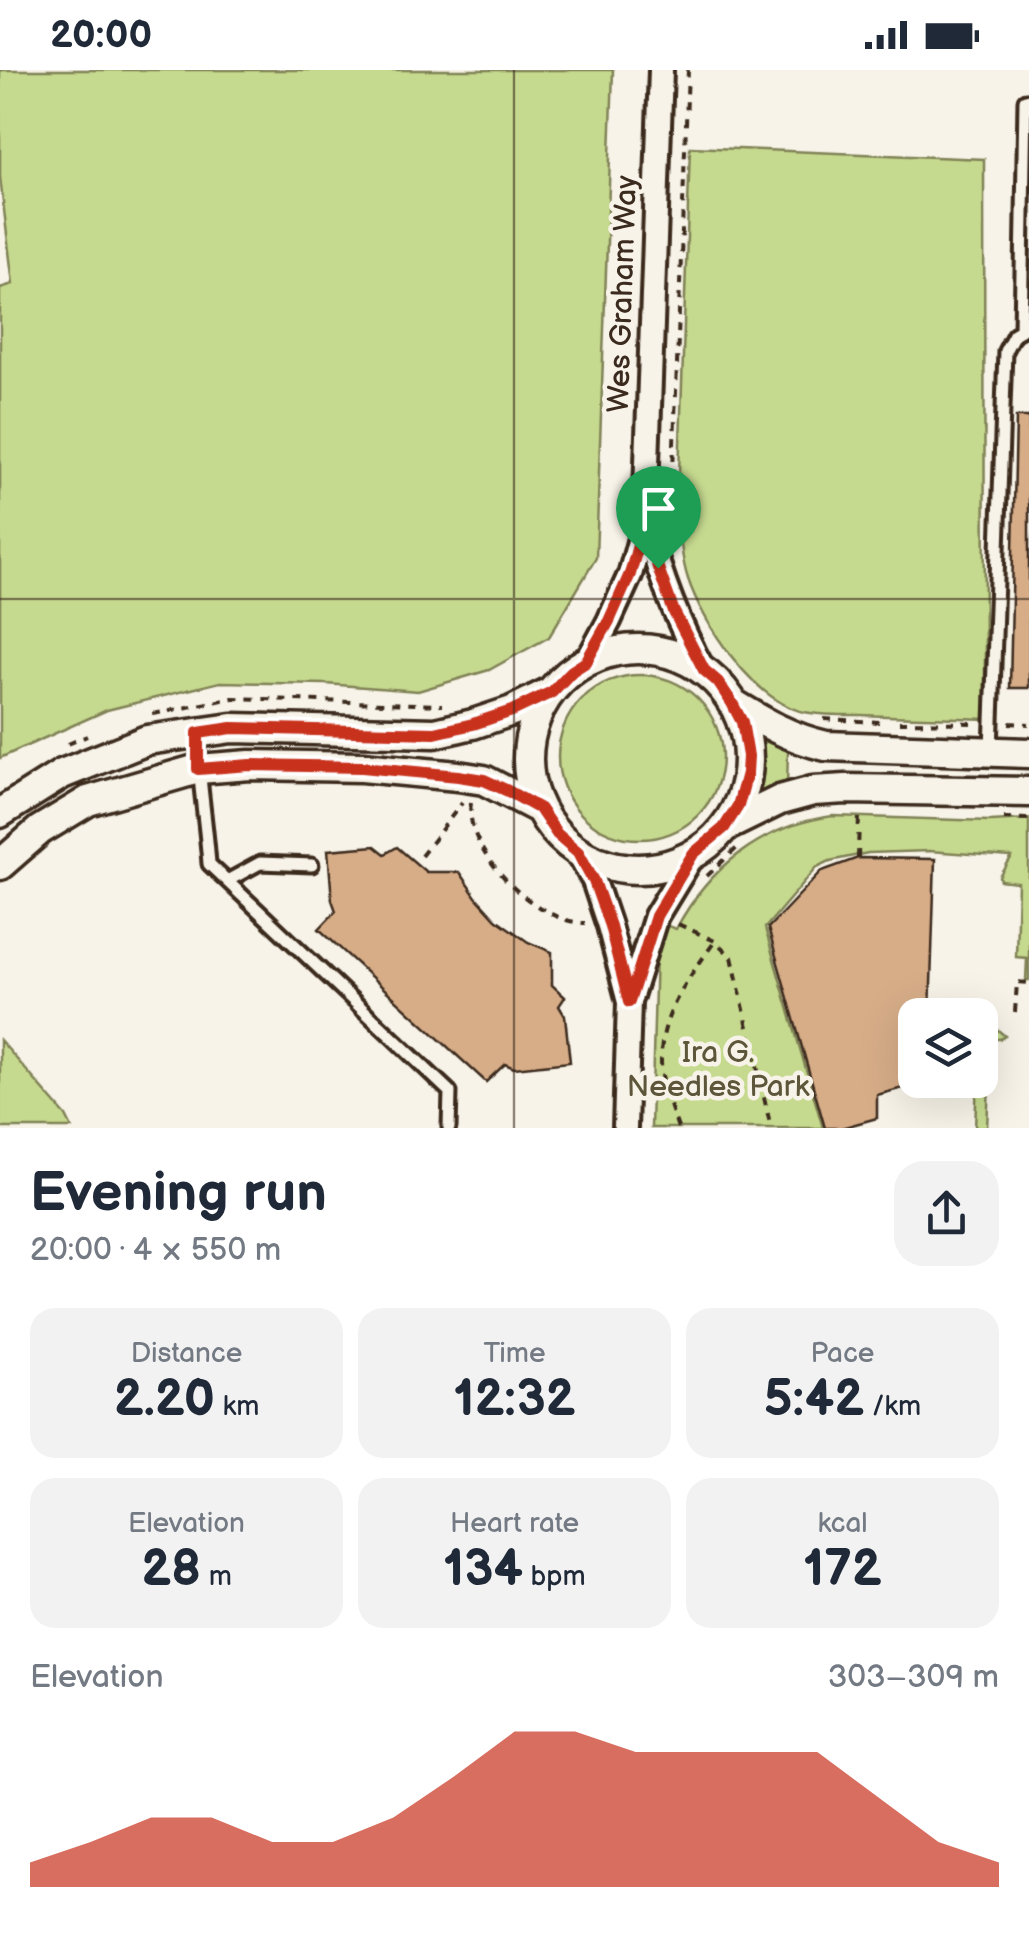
<!DOCTYPE html>
<meta charset="utf-8">
<style>
:root{--surface:#fff;--page:#f2f2f3;--text:#1f2937;--muted:#747a83;--accent:#c8321e}
body{margin:0;font-family:"Balsamiq Sans",sans-serif;background:var(--page);color:var(--text);height:100vh;display:flex;flex-direction:column;font-size:38px;white-space:nowrap}
*{box-sizing:border-box;margin:0}
p{font-size:32px;color:var(--muted)}
.icon{flex:none;width:55px;height:55px;fill:none;stroke:currentColor;stroke-width:2;stroke-linecap:round;stroke-linejoin:round}
.map{position:relative;height:1058px;overflow:hidden}
.drawer{display:flex;flex-direction:column;background:var(--surface);flex:1}
.drawer>*{flex:none}
.buttons{position:absolute;left:898px;top:928px;display:grid;gap:20px}
.buttons a{display:grid;place-items:center;width:100px;height:100px;border-radius:20px;background:var(--surface);box-shadow:0 10px 40px #0002;font-size:50px}
.pin{position:absolute;display:grid;place-items:center;width:85px;height:85px;color:#fff;margin:-102px -42px;border-radius:50% 50% 50% 0;rotate:-45deg;box-shadow:0 0 10px #0007}
.pin .icon{rotate:45deg}
.round{display:grid;place-items:center;flex:none;width:105px;height:105px;border-radius:30px;background:var(--page)}
.head{display:flex;align-items:center;justify-content:space-between;height:170px;padding:0 30px}
h1{font-size:55px;font-weight:800;line-height:75px}
.metrics{display:grid;grid-template-columns:repeat(3,1fr);gap:15px;height:170px;padding:10px 30px}
.metrics div{display:grid;align-content:center;border-radius:25px;background:var(--page);text-align:center}
.metrics b{font-size:50px;font-weight:800}
.metrics small{font-size:28px;font-weight:400}
.metrics p{font-size:28px}
.chart{height:280px;padding:20px 30px}
.chart p{display:flex;justify-content:space-between}
.chart svg{width:100%;height:180px;margin-top:10px;fill:var(--accent);opacity:.7}
.status{display:flex;justify-content:space-between;align-items:center;height:70px;padding:0 50px;background:var(--surface);direction:ltr}
.status svg{height:28px;fill:currentColor}
.map>svg:first-child{display:block}
.green{fill:#c6da8f;stroke:#808256;stroke-width:2.5}
.building{fill:#d7ad88;stroke:#3b2a1e;stroke-width:2.5}
.lines{fill:none;stroke-linecap:round;stroke-linejoin:round}
.service-casing{stroke:#3b2a1e;stroke-width:19}
.minor-casing{stroke:#3b2a1e;stroke-width:30}
.tertiary-casing{stroke:#3b2a1e;stroke-width:35}
.path{stroke:#3b2a1e;stroke-width:4;stroke-dasharray:8 8;stroke-linecap:butt}
.service{stroke:#f7f3e8;stroke-width:11}
.minor{stroke:#f7f3e8;stroke-width:22}
.tertiary{stroke:#f7f3e8;stroke-width:28}
.route-casing{stroke:#fff;stroke-width:20}
.route{stroke:#c8321e;stroke-width:12}
.grid{fill:none;stroke:#3b2a1e;stroke-width:2.5;stroke-opacity:0.55}
.labels{text-anchor:middle;dominant-baseline:central;stroke-width:9;stroke-linejoin:round;paint-order:stroke}
.street-label{font-size:30px;fill:#3b2a1e;stroke:#f7f3e8}
.park-label{font-size:30px;fill:#5e563a;stroke:#f7f3e8}
</style>
<div class="status"><b>20:00</b><svg viewBox="0 0 49 12"><path d="M0 12V9h3v3zM5 12V6h3v6zM10 12V3h3v9zM15 12V0h3v12zM26 1h20v11H26zM47 4h2v5h-2z"/></svg></div>
<div class="map">
<svg width="1029" height="1058" viewBox="0 0 1029 1058">
<rect width="100%" height="100%" fill="#f7f3e8"/>
<filter id="ink" filterUnits="userSpaceOnUse"><feTurbulence type="fractalNoise" baseFrequency=".01" numOctaves="2"/><feDisplacementMap in="SourceGraphic" scale="20" xChannelSelector="R" yChannelSelector="G"/><feConvolveMatrix kernelMatrix="1 2 1 2 8 2 1 2 1" color-interpolation-filters="sRGB"/></filter>
<g filter="url(#ink)">
<path class="green" d="M0,0H613L596,488L549,567L489,600L418,621L326,614L220,612L107,640L0,688V218L13,214L0,107Z
M690,77L984,89L985,649C944,647 903,647 861,645C842,645 819,646 800,641C752,627 703,554 688,509C680,484 680,458 678,433Z
M558 687a82 82 0 1 1 164 0a82 82 0 1 1-164 0Z
M761,667L788,680L787,716L758,728C765,708 766,688 761,667Z
M833,746L990,751L1029,749V910H1026L1027,888L1016,887L1018,813L1001,811L1000,807L1012,787L929,781L868,783L830,791L817,797L765,858L823,1058H651L656,881L665,855L676,859C709,797 763,755 833,746Z
M980,960H998L1005,966L1000,969H991L987,1058H975L977,1010H980Z
M0,970L66,1046L72,1058H0Z"/>
<path class="building" d="M1016,347H1029V618H1010Z
M375,776L385,784L397,777L426,802H459L476,827L496,849L528,872L552,882V915L565,927L559,936L565,946L570,992L514,998L505,994L486,1012L319,859L336,841L332,830L328,780Z
M858,788L935,789L930,945H915V1010H927V1018H903L877,1025V1048L841,1058H825L768,858L822,801Z"/>
<g class="lines">
<defs>
<path id="service" d="M197,663C198,707 206,750 209,794L450,1022L449,1058
M991,680L1005,281L1014,264L1021,260L1025,30H1029
M227,811L260,793L312,795"/>
<path id="minor" d="M646,453C660,506 677,552 703,600
M587,592L609,551L630,505L645,450L661,0
M578,782L594,811L609,856L629,932L625,1058
M630,929L656,846L693,785"/>
<path id="tertiary" d="M528 689a110 110 0 1 1 220 0a110 110 0 1 1-220 0Z
M732,633C763,652 790,668 826,676L1029,683
M0,743L62,704L147,670L232,658L435,663L473,654L512,641L550,622
M725,757L780,730L813,721L846,719L1029,722
M0,795L40,760L88,731L198,699L250,695L362,697L458,706L484,710L540,739"/>
</defs>
<use href="#service" class="service-casing"/>
<use href="#minor" class="minor-casing"/>
<use href="#tertiary" class="tertiary-casing"/>
<path class="path" d="M671,455L688,0
M153,644L233,628L442,635
M824,649L879,652
M899,652L974,653
M1009,653L1029,654
M68,674L87,666
M471,733C463,782 537,853 585,853
M1004,748L1029,749
M421,786L462,733
M858,788L859,742
M707,806L737,778
M678,854L715,871L732,887L771,1058
M1015,942L1017,912L1029,913
M678,1058C672,1041 665,1023 662,1005C655,949 685,914 715,871"/>
<use href="#service" class="service"/>
<use href="#minor" class="minor"/>
<use href="#tertiary" class="tertiary"/>
</g>
</g>
<g class="lines" filter="url(#ink)">
<defs>
<path id="route" d="M645,450L658,498L674,542L704,600L718,612L732,633L742,652L748,686L747,703L738,736L724,758L693,784L656,846L629,932L610,856L594,811L578,782L557,764L540,739L508,721L484,710L458,706L362,697L250,695L198,699V663L232,658L435,663L473,654L512,641L552,622L572,601L586,592L609,551L630,504Z"/>
</defs>
<use href="#route" class="route-casing"/>
<use href="#route" class="route"/>
</g>
<path class="grid" d="M514,0V1058M0,529H1029"/>
<g class="labels">
<g class="street-label">
<text transform="translate(623 224) rotate(-88)">Wes Graham Way</text>
</g>
<g class="park-label">
<text x="718" y="983">Ira G.<tspan x="718" dy="34">Needles Park</tspan></text>
</g>
</g>
</svg>
<div class="buttons">
<a><svg class="icon" aria-label="layers" viewBox="0 0 24 24"><path d="M12 4l9 5-9 5-9-5zM3 14l9 5 9-5"/></svg></a>
</div>
<div class="pin" style="left:658px;top:498px;background:#1e9e55"><svg class="icon" aria-label="arrive" viewBox="0 0 24 24"><path d="M6 21V4h12l-3 4 3 4H6"/></svg></div>
</div>
<section class="drawer">
<div class="head"><div><h1>Evening run</h1><p>20:00 · 4 × 550 m</p></div><a class="round"><svg class="icon" aria-label="share" viewBox="0 0 24 24"><path d="M12 15V3M7 8l5-5 5 5M5 13v7h14v-7"/></svg></a></div>
<div class="metrics">
<div><p>Distance</p><b>2.20<small> km</small></b></div>
<div><p>Time</p><b>12:32</b></div>
<div><p>Pace</p><b>5:42<small> /km</small></b></div>
</div>
<div class="metrics">
<div><p>Elevation</p><b>28<small> m</small></b></div>
<div><p>Heart rate</p><b>134<small> bpm</small></b></div>
<div><p>kcal</p><b>172</b></div>
</div>
<div class="chart"><p><span>Elevation</span>303–309 m</p>
<svg viewBox="0 0 160 44" preserveAspectRatio="none"><path d="M0 44V38L10 33L20 27L30 27L40 33L50 33L60 27L70 17L80 6L90 6L100 11L110 11L120 11L130 11L140 22L150 33L160 38V44z"/></svg>
</div>
</section>
